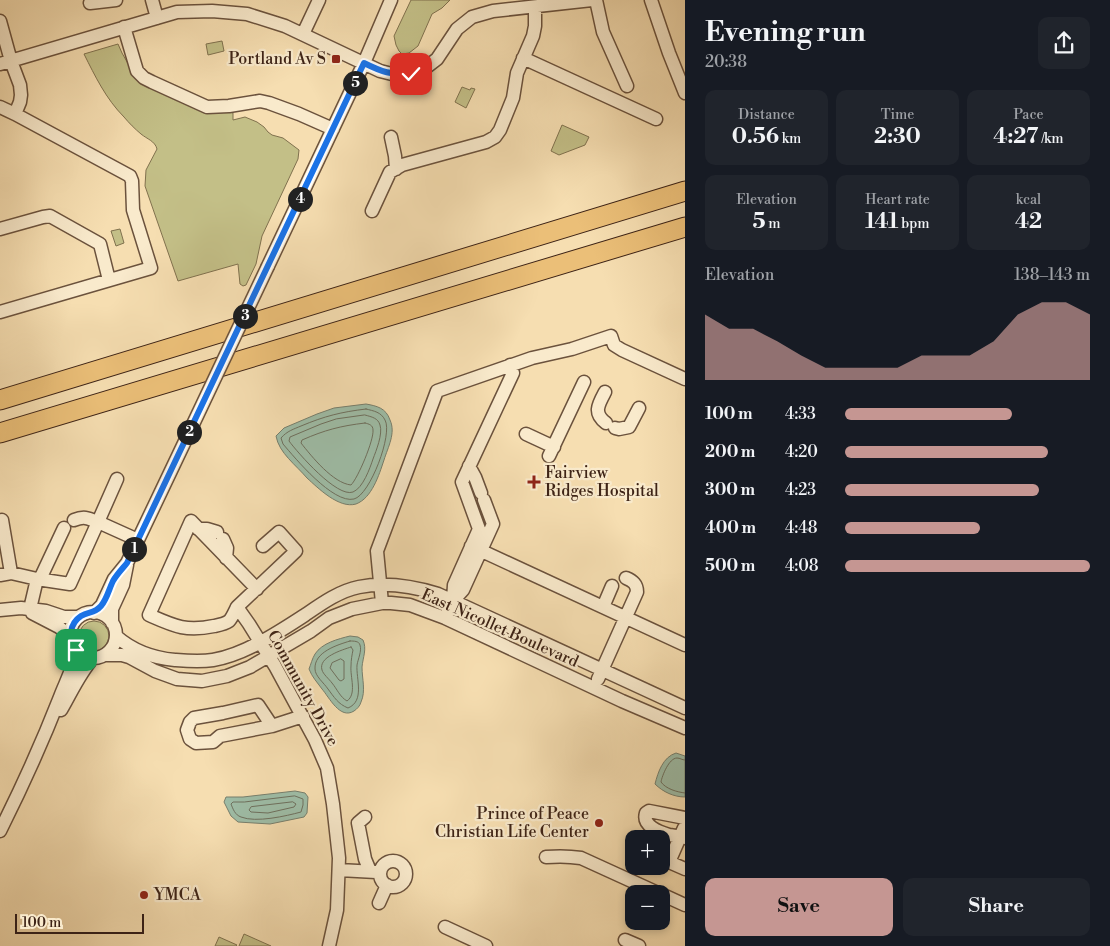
<!DOCTYPE html>
<meta charset="utf-8">
<style>
:root{--surface:#171b24;--page:#20242c;--text:#f1f3f6;--muted:#9ea1a6;--accent:#c59692}
body{margin:0;font-family:"Libre Bodoni",serif;background:var(--page);color:var(--text);height:100vh;display:flex;flex-direction:column;font-size:19px;white-space:nowrap}
*{box-sizing:border-box;margin:0}
p{font-size:16px;color:var(--muted)}
.icon{flex:none;width:28px;height:28px;fill:none;stroke:currentColor;stroke-width:2;stroke-linecap:round;stroke-linejoin:round}
.map{position:relative;flex:1;overflow:hidden}
.details{display:flex;flex-direction:column;background:var(--surface);width:425px}
.details>*{flex:none}
.controls{position:absolute;left:625px;top:830px;display:grid;gap:10px}
.controls a{display:grid;place-items:center;width:45px;height:45px;border-radius:10px;background:var(--surface);box-shadow:0 2px 8px #0003;font-size:25px}
.scale{position:absolute;left:15px;bottom:12px;width:129px;box-sizing:border-box;padding-left:5px;border:2px solid #3d2316;border-top:0;font-size:14px;line-height:18px;white-space:nowrap;color:#3d2316;-webkit-text-stroke:4px #f9eacc;paint-order:stroke}
.pin{position:absolute;display:grid;place-items:center;width:42px;height:42px;color:#fff;margin:-21px;border-radius:10px;box-shadow:0 2px 8px #0006}
.km{position:absolute;width:25px;height:25px;margin:-12px;border-radius:50%;background:#222;color:#fff;font-size:14px;line-height:25px;text-align:center}
.round{display:grid;place-items:center;flex:none;width:52px;height:52px;border-radius:10px;background:var(--page)}
.head{display:flex;align-items:center;justify-content:space-between;height:85px;padding:0 20px}
h1{font-size:28px;font-weight:700;line-height:38px}
.metrics{display:grid;grid-template-columns:repeat(3,1fr);gap:8px;height:85px;padding:5px 20px}
.metrics div{display:grid;align-content:center;border-radius:10px;background:var(--page);text-align:center}
.metrics b{font-size:21px;font-weight:700}
.metrics small{font-size:14px;font-weight:400}
.metrics p{font-size:14px}
.chart{height:140px;padding:10px 20px}
.chart p{display:flex;justify-content:space-between}
.chart svg{width:100%;height:90px;margin-top:5px;fill:var(--accent);opacity:.7}
.primary-button{display:flex;gap:10px;margin-top:auto;padding:10px 20px}
.primary-button a{flex:1;height:58px;border-radius:10px;background:var(--accent);color:#111;font-size:20px;font-weight:700;line-height:58px;text-align:center}
.primary-button a+a{background:var(--page);color:var(--text)}
ul{padding:0 20px;list-style:none;font-size:16px}
li{display:grid;grid-template-columns:80px 60px 1fr;align-items:center;height:38px}
li i{height:12px;border-radius:6px;background:var(--accent)}
main{display:flex;flex:1;min-height:0}
.map>svg:first-child{display:block}
.green{fill:#c3bf87;stroke:#80714e}
.water{fill:#9ebda7;stroke:#777f6d}
.lines{fill:none;stroke-linecap:round;stroke-linejoin:round}
.shore{stroke:#6e705e;stroke-width:1}
.minor-casing{stroke:#6b523d;stroke-width:15}
.highway-casing{stroke:#3d2316;stroke-width:21}
.minor{stroke:#f9eacc;stroke-width:12}
.highway{stroke:#ebbf78;stroke-width:19}
.minor-bridge-casing{stroke:#6b523d;stroke-width:15;stroke-linecap:butt}
.minor-bridge{stroke:#f9eacc;stroke-width:12}
.route-casing{stroke:#fff;stroke-width:10}
.route{stroke:#1a73e8;stroke-width:6}
.poi-dot{fill:#8f2418;stroke:#f9eacc;stroke-width:2}
.labels{text-anchor:middle;dominant-baseline:central;stroke-width:4.5;stroke-linejoin:round;paint-order:stroke}
.poi-label{font-size:16px;fill:#3d2316;stroke:#f9eacc;text-anchor:end}
.street-label{font-size:16px;fill:#3d2316;stroke:#f9eacc}
</style>
<main>
<div class="map">
<svg width="685" height="946" viewBox="0 0 685 946">
<rect width="100%" height="100%" fill="#f6deb1"/>
<filter id="stains"><feTurbulence type="fractalNoise" baseFrequency=".004" numOctaves="4"/><feColorMatrix values="0 0 0 0 .2 0 0 0 0 .09 0 0 0 0 .02 0 0 0 .5 -.17"/></filter>
<radialGradient id="worn" r=".72"><stop offset=".6" stop-color="#630" stop-opacity="0"/><stop offset="1" stop-color="#630" stop-opacity=".3"/></radialGradient>
<path class="green" d="M411,0H450L442,8L432,14L418,46L409,53L402,54L399,51L396,45L394,36Z
M222,41L224,51L208,55L206,44Z
M118,44L122,53L130,67L233,113V120L245,117L257,122L264,127L268,132L272,135L283,138L299,150L298,159L262,236L256,264L246,285L243,286L240,284L238,264L178,281L145,186L146,170L157,149C155,141 147,139 141,134C135,129 129,123 124,117C106,99 95,76 84,54Z
M462,87L470,90L471,88L475,89L466,108L455,102Z
M562,125L589,137L585,145L559,155L551,151Z
M120,229L124,243L116,246L111,231Z
M79 636a15 15 0 1 1 30 0a15 15 0 1 1-30 0Z
M244,934L271,946H239Z
M219,937L237,945L236,946H215Z"/>
<path class="water" d="M366,404C377,406 386,408 390,420C396,433 388,447 384,460C379,475 372,498 356,504C339,509 318,488 307,478C296,465 279,453 276,436L284,428L317,414L334,408Z
M350,636L358,637L363,640C367,649 363,657 362,667C362,679 366,691 361,702C360,706 357,709 354,711C340,720 329,697 322,689C317,682 312,677 309,669C311,664 312,659 315,654C322,643 338,639 350,636Z
M676,753L685,756V797C674,797 663,792 655,784C658,772 663,757 676,753Z
M295,791L305,793L308,797L307,813L304,817L270,824L238,822L231,816L224,802L226,797H243Z"/>
<g class="lines">
<path class="shore" d="M366,409C374,411 381,412 385,420C393,434 370,495 354,499C333,504 295,458 283,444L281,438C287,431 294,429 301,426C325,416 341,412 366,409Z
M365,415C372,417 378,418 380,425C383,434 376,451 373,459C370,468 363,488 353,492C337,498 298,453 289,441L290,437L321,424L336,419Z
M365,423C369,424 373,425 373,430C374,440 358,478 351,485C333,483 312,457 301,443L302,440C325,430 340,426 365,423Z
M350,641C354,641 359,641 360,645C362,651 358,659 357,665C356,679 365,701 348,708C338,704 334,697 328,689C324,683 315,676 315,669C314,652 337,645 350,641Z
M351,647L353,650C352,655 351,660 351,666C350,677 357,694 347,701C340,697 337,689 332,683C329,679 323,674 322,670C318,657 342,650 351,647Z
M341,659L344,661V679L341,681L339,680L330,668L332,663Z
M685,760C682,760 680,758 677,758C669,758 662,776 661,782C666,789 677,792 685,793
M295,796L303,799V805L301,812C286,816 256,823 241,817C235,815 233,809 231,804L233,802H244Z
M293,802L296,804L294,807L268,813L251,812L249,810L251,807Z"/>
<defs>
<path id="minor" d="M152,0L157,18
M596,0L603,32L627,86
M651,0L669,53L685,93
M90,3L116,0
M0,21L11,61L20,85L21,95L20,102L15,114L130,176L132,181L133,210L151,268L0,312
M124,27L137,71L144,78L152,82L207,107L229,106L260,101L269,103L299,114L333,129
M303,34L319,0
M523,58L656,119
M0,64L177,12L212,11L247,14L285,26L380,71L396,75L411,74L424,69L437,59L457,29L472,17L493,11L592,0
M0,107L15,114
M391,137L395,156L396,169
M372,211L390,172L402,165L486,142L495,137L500,130L513,98L517,73L533,36L535,26V7
M0,229L43,217L50,216L100,244L109,280
M268,266L364,63L391,0
M605,392C598,405 593,413 606,423
M615,428L619,429L629,427L639,408
M526,434L554,447
M549,456L584,382
M469,466L475,477L481,493
M74,520C84,516 88,518 98,522L117,479
M0,521L2,520L11,573
M198,529H207L217,532
M223,539L227,548L226,558
M263,546L279,532L296,551L237,607L249,624L275,666L315,740L327,768L333,804L339,858L337,910L329,946
M471,546L685,645
M0,575L11,573L37,579
M40,579L64,528
M453,601L463,590L493,524L484,500
M382,603L377,551L437,391L532,358L572,349L611,336L614,345L622,350L685,379
M237,607C235,611 232,618 229,621C225,624 219,625 214,626C186,632 174,626 149,615L191,521L257,589
M603,607L612,586
M30,609L37,579L70,584L98,522L138,540
M0,610L21,608L46,611L64,617H79
M70 635a23 23 0 1 1 46 0a23 23 0 1 1-46 0Z
M32,613L59,627L71,637
M94,613L102,605L114,579L127,563L187,437
M445,618L453,601L454,585L479,529L462,482L513,373L510,365
M112,623V609L123,585L127,565
M116,636C133,651 153,658 175,660C188,661 200,662 213,660C244,655 279,632 305,615C321,604 339,591 359,587C385,582 412,586 438,594L685,708
M105,655H122L129,657L155,671L177,679L202,681L227,676L250,667L311,631L329,618L352,609L382,603H391L410,605L445,618L622,701L685,728
M598,679L637,592C637,584 633,581 626,578
M61,710C71,693 79,674 93,658
M272,726L258,705L223,713L194,718L190,722L187,730L190,739L196,743L213,742L220,736L272,726L303,716
M365,817L358,823L365,859L370,871
M685,818L649,811L646,813C642,826 659,832 669,835C675,836 680,836 685,838
M684,828L669,862L685,869
M0,831C22,787 42,743 60,697C66,681 74,668 76,650
M546,857C558,856 569,856 581,858L660,894
M380 874a13 13 0 1 1 26 0a13 13 0 1 1-26 0Z
M339,870L376,872
M661,894L685,905
M379,903L387,885
M445,927L486,946
M625,940L639,946"/>
<path id="highway" d="M0,400L685,191
M0,433L685,227"/>
</defs>
<use href="#minor" class="minor-casing"/>
<use href="#highway" class="highway-casing"/>
<use href="#minor" class="minor"/>
<use href="#highway" class="highway"/>
<defs>
<path id="minor-bridge" d="M187,437L268,266"/>
</defs>
<use href="#minor-bridge" class="minor-bridge-casing"/>
<use href="#minor-bridge" class="minor-bridge"/>
</g>
<g class="lines">
<defs>
<path id="route" d="M76,650C68,639 69,624 81,616C89,611 94,614 101,606C107,599 109,589 113,581C117,574 123,568 127,563L364,63C382,72 391,75 411,74"/>
</defs>
<use href="#route" class="route-casing"/>
<use href="#route" class="route"/>
</g>
<g class="poi-dot">
<rect x="331" y="54" width="10" height="10" rx="2.5"/>
<path d="M531.5 474.5h5v5h5v5h-5v5h-5v-5h-5v-5h5z"/>
<circle cx="599" cy="823" r="5"/>
<circle cx="144" cy="895" r="5"/>
</g>
<g class="labels">
<g class="poi-label">
<text x="326" y="59">Portland Av S</text>
<text x="545" y="473" text-anchor="start">Fairview<tspan x="545" dy="18">Ridges Hospital</tspan></text>
<text x="589" y="814">Prince of Peace<tspan x="589" dy="18">Christian Life Center</tspan></text>
<text x="154" y="895" text-anchor="start">YMCA</text>
</g>
<g class="street-label">
<text transform="translate(500 628) rotate(24)">East Nicollet Boulevard</text>
<text transform="translate(303 688) rotate(61)">Community Drive</text>
</g>
</g>
<rect width="100%" height="100%" filter="url(#stains)"/>
<rect width="100%" height="100%" fill="url(#worn)"/>
</svg>
<div class="controls">
<a>+</a>
<a>−</a>
</div>
<div class="scale">100 m</div>
<div class="pin" style="left:76px;top:650px;background:#1e9e55"><svg class="icon" aria-label="arrive" viewBox="0 0 24 24"><path d="M6 21V4h12l-3 4 3 4H6"/></svg></div>
<div class="pin" style="left:411px;top:74px;background:#d93025"><svg class="icon" aria-label="check" viewBox="0 0 24 24"><path d="M5 12l5 5 9-10"/></svg></div>
<b class="km" style="left:134px;top:549px">1</b>
<b class="km" style="left:189px;top:432px">2</b>
<b class="km" style="left:245px;top:316px">3</b>
<b class="km" style="left:300px;top:199px">4</b>
<b class="km" style="left:355px;top:83px">5</b>
</div>
<section class="details">
<div class="head"><div><h1>Evening run</h1><p>20:38</p></div><a class="round"><svg class="icon" aria-label="share" viewBox="0 0 24 24"><path d="M12 15V3M7 8l5-5 5 5M5 13v7h14v-7"/></svg></a></div>
<div class="metrics">
<div><p>Distance</p><b>0.56<small> km</small></b></div>
<div><p>Time</p><b>2:30</b></div>
<div><p>Pace</p><b>4:27<small> /km</small></b></div>
</div>
<div class="metrics">
<div><p>Elevation</p><b>5<small> m</small></b></div>
<div><p>Heart rate</p><b>141<small> bpm</small></b></div>
<div><p>kcal</p><b>42</b></div>
</div>
<div class="chart"><p><span>Elevation</span>138–143 m</p>
<svg viewBox="0 0 160 44" preserveAspectRatio="none"><path d="M0 44V12L10 19L20 19L30 25L40 32L50 38L60 38L70 38L80 38L90 32L100 32L110 32L120 25L130 12L140 6L150 6L160 12V44z"/></svg>
</div>
<ul>
<li><b>100 m</b>4:33<i style="width:68%"></i></li>
<li><b>200 m</b>4:20<i style="width:83%"></i></li>
<li><b>300 m</b>4:23<i style="width:79%"></i></li>
<li><b>400 m</b>4:48<i style="width:55%"></i></li>
<li><b>500 m</b>4:08<i style="width:100%"></i></li>
</ul>
<div class="primary-button"><a>Save</a><a>Share</a></div>
</section>
</main>
